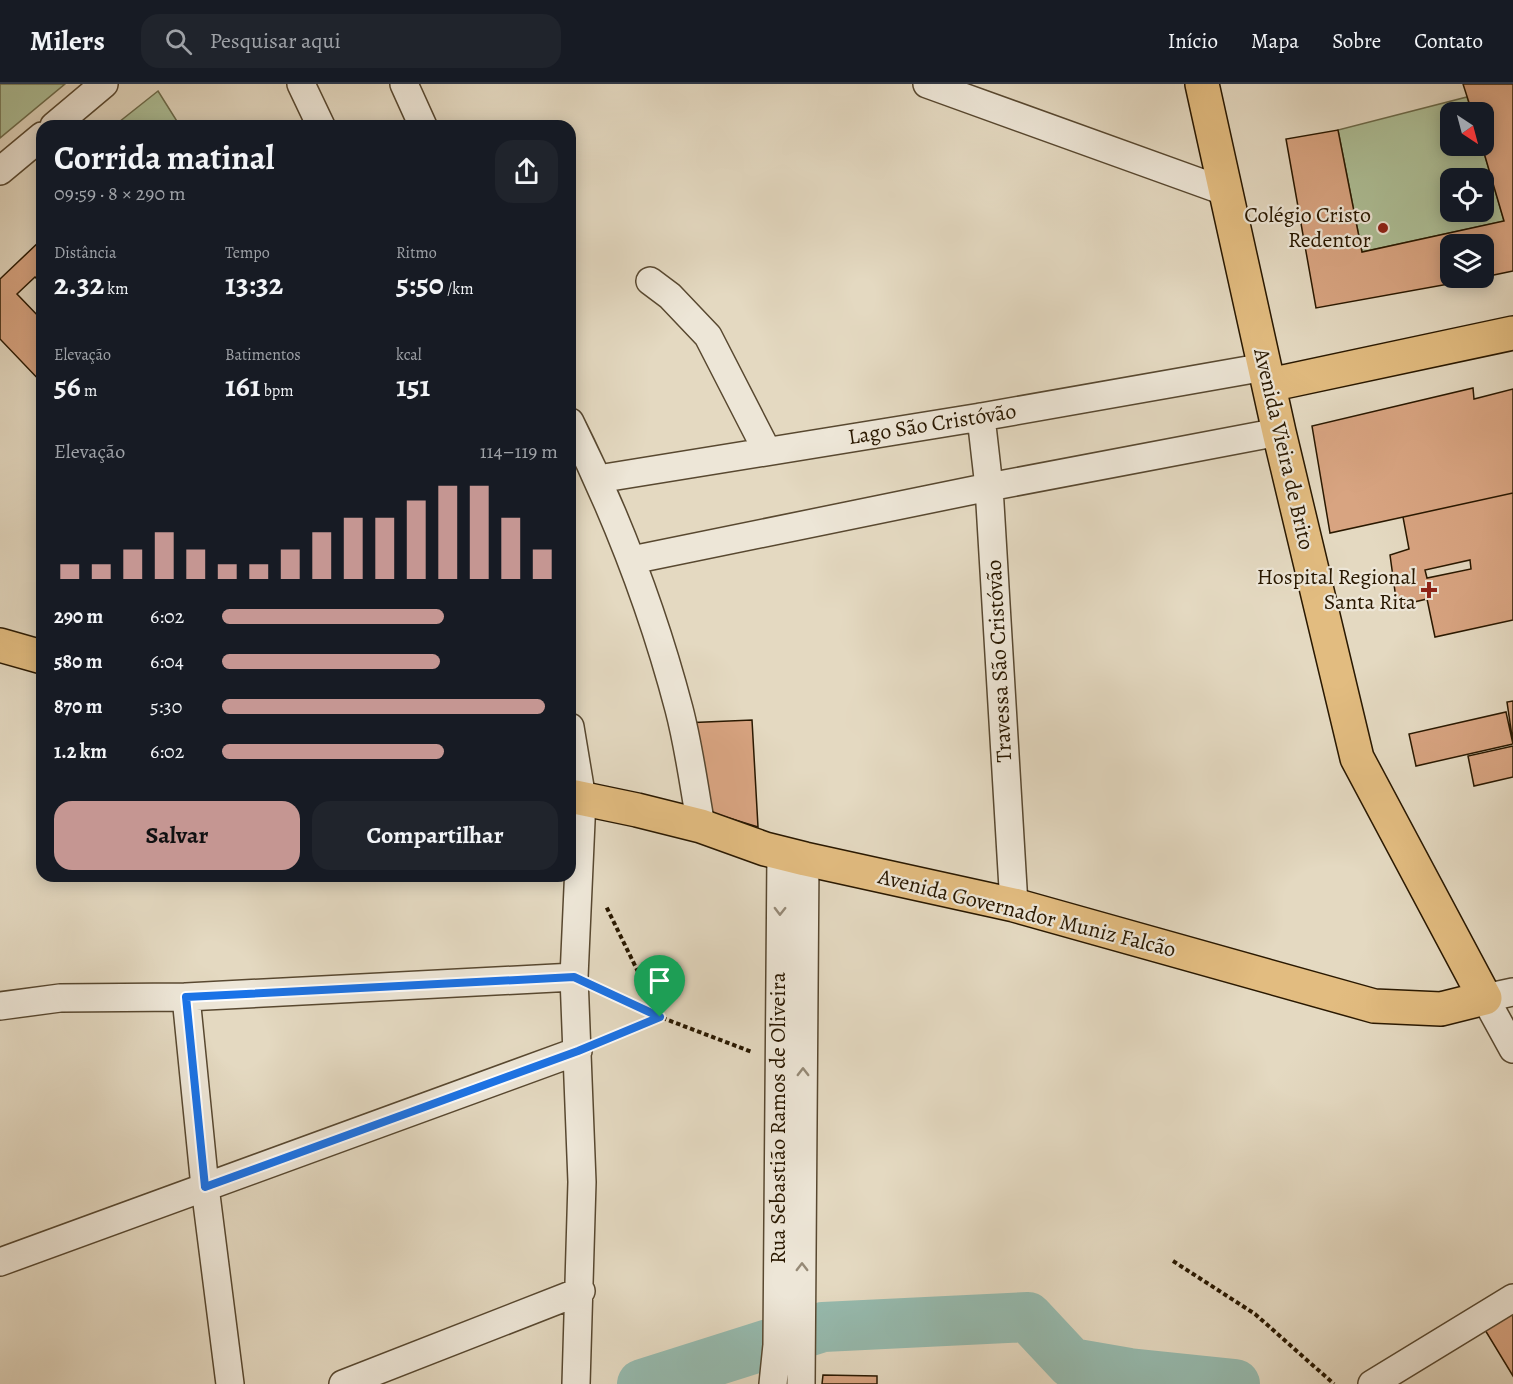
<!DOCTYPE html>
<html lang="pt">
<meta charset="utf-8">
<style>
:root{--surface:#171b24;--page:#20242c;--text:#f1f3f6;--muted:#9ea1a6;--line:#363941;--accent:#c59692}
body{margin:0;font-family:Alegreya,serif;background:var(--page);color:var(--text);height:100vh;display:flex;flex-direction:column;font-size:22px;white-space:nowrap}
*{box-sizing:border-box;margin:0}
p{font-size:20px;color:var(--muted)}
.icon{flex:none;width:33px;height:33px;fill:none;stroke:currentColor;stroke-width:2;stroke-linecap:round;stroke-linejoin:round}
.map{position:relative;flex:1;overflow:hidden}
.side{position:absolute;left:36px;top:36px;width:540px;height:762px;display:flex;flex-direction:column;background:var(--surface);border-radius:18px;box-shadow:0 3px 15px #0003}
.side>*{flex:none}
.needle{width:39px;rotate:144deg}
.controls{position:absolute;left:1440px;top:18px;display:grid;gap:12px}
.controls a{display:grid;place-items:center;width:54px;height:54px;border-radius:12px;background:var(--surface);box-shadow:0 3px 15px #0003;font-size:30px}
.pin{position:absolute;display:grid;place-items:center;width:51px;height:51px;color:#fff;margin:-62px -26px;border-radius:50% 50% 50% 0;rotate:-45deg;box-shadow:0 0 6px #0007}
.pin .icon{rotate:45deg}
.round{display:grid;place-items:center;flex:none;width:63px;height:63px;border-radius:18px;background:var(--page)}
.overview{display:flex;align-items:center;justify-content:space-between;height:102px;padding:0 18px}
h1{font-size:33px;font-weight:700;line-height:45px}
.stats{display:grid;grid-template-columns:repeat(3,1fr);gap:9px;height:102px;padding:6px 18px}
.stats div{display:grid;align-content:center}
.stats b{font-size:30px;font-weight:700}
.stats small{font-size:16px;font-weight:400}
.stats p{font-size:16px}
.chart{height:168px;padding:12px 18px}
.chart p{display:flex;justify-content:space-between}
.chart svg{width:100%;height:108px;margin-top:6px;stroke:var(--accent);stroke-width:6}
.button{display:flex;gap:12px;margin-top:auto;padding:12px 18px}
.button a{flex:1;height:69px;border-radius:18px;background:var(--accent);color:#111;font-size:24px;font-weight:700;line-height:69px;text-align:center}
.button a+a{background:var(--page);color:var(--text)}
ul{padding:0 18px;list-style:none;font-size:20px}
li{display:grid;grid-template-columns:96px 72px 1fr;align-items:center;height:45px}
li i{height:15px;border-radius:8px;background:var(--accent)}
header{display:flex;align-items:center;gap:36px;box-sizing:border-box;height:84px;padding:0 30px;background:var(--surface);border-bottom:2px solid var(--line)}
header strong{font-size:28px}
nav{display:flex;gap:33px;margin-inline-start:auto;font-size:21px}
.search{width:420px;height:54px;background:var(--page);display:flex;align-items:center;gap:15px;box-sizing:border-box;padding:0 21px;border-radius:18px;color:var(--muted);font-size:22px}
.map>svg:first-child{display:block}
.green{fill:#aec098;stroke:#6c6c4c;stroke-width:1.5;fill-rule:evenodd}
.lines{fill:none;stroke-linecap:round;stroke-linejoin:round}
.river{stroke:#96baae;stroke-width:50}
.building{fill:#d8a481;stroke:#291800;stroke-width:1.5;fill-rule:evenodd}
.minor-casing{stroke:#584830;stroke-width:30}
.major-casing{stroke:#291800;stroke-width:36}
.path{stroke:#291800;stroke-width:4;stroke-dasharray:4.5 3;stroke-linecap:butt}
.minor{stroke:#ede6d7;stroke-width:27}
.major{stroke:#e2bc80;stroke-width:33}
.oneway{stroke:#958976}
.route-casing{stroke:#fff;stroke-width:12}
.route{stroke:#1a73e8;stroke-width:8}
.poi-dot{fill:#8f2418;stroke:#ede6d7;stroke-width:2}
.labels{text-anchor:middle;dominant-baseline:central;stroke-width:4.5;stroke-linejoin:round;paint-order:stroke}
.poi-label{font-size:22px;fill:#291800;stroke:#ede6d7;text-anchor:end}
.street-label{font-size:22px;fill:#291800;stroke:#ede6d7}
</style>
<header>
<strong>Milers</strong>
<div class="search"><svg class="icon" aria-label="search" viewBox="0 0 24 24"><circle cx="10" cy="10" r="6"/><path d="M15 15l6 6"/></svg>Pesquisar aqui</div>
<nav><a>Início</a><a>Mapa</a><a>Sobre</a><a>Contato</a></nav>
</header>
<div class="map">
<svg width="1513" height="1300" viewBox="0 0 1513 1300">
<rect width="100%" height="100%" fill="#e4d9c1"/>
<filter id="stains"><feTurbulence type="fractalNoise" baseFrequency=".00333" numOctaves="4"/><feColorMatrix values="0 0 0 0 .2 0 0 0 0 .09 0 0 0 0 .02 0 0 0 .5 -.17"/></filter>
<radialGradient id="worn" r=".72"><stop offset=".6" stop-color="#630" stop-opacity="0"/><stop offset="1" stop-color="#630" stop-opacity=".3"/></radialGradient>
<path class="green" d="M0,0H65L0,54Z
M158,7L180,42H114Z
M1467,13L1472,28H1450V62H1482L1504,137L1362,168L1338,46ZM1450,94H1484V128H1450Z"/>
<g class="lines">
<path class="river" d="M642,1300L823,1243L1028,1233L1071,1279L1129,1289L1235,1300"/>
</g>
<path class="building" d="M1463,0H1513V187L1484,193V160H1450V194H1482L1316,224L1286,55L1338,46L1362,168L1504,137L1482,62H1484V28H1472Z
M42,155V200L35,193L17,210L42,236V299L0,255V195Z
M1473,304L1474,315L1513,305V409L1330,449L1312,342Z
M1513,409V536L1435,553L1427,515L1397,522L1390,471L1409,465L1403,433ZM1470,476L1471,485L1427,494L1425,486Z
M1513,617V659L1507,618Z
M1506,628L1513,660L1416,682L1409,650Z
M752,636L758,743L706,727L683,639Z
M1513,662V693L1474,702L1468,672Z
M1513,1222V1292L1482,1241Z
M823,1291L877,1292V1300H822Z"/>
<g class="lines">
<defs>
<path id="minor" d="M301,0L321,42
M404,0L423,42
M927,0L1224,107
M54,42L104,0
M0,87L42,52
M650,197L670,212L708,252L767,367
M981,333L989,403L1014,821
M570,338C616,430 653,526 679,625C689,663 694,703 701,742
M598,395L981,333L1265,283
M632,476L989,403L1279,348
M570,643L582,715L574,893L582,1098L576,1300
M1513,908L1485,914L1513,965
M186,913L205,1103L230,1300
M0,922L60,914L186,913L574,893
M0,1178L578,967
M343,1300L581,1207
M773,1300L777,1261L781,769
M801,1300L805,775
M1372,1300L1513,1214"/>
<path id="major" d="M1269,301L1513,249
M0,561L42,573
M570,712L637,726L701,742L765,765L805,775L1014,821L1374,922L1441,925L1485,914L1357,674L1279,348L1202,0"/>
</defs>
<use href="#minor" class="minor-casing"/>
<use href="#major" class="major-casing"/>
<path class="path" d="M601,905L660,933L752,968
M602,957L660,933L606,822
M1173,1177L1255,1230L1334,1300"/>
<use href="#minor" class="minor"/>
<use href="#major" class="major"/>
</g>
<defs><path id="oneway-chevron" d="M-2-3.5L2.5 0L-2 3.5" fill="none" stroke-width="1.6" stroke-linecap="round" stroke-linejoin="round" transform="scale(1.5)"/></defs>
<g class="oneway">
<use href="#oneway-chevron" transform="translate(780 827) rotate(91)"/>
<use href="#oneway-chevron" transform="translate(803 988) rotate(-90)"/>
<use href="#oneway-chevron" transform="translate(802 1183) rotate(-90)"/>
</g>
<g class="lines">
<defs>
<path id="route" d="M574,893L660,933L578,967L205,1103L186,913Z"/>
</defs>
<use href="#route" class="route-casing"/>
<use href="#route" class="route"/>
</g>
<g class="poi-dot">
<circle cx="1383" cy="144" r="6"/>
<path d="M1426 497h6v6h6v6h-6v6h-6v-6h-6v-6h6z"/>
</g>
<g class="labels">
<g class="poi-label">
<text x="1371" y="131">Colégio Cristo<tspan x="1371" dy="25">Redentor</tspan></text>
<text x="1416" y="493">Hospital Regional<tspan x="1416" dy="25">Santa Rita</tspan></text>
</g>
<g class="street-label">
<text transform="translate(932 340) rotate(-9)">Lago São Cristóvão</text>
<text transform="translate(1284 365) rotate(77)">Avenida Vieira de Brito</text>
<text transform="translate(999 577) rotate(-93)">Travessa São Cristóvão</text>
<text transform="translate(1027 829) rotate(14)">Avenida Governador Muniz Falcão</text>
<text transform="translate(778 1034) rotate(-90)">Rua Sebastião Ramos de Oliveira</text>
</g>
</g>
<rect width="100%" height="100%" filter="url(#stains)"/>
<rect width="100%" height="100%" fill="url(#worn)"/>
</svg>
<div class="controls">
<a><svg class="needle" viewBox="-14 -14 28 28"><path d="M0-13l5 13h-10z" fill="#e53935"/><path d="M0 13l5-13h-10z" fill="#9ea1a6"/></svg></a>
<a><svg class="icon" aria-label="locate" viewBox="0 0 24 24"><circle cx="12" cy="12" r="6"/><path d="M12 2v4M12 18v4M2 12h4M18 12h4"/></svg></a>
<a><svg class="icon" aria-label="layers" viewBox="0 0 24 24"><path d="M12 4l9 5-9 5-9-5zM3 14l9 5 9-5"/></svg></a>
</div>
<div class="pin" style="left:660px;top:933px;background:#1e9e55"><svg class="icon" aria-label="arrive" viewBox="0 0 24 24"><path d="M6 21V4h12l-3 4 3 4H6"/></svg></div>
<section class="side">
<div class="overview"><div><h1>Corrida matinal</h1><p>09:59 · 8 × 290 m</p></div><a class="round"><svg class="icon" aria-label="share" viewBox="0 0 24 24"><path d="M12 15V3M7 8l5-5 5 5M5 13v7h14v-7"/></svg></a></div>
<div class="stats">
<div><p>Distância</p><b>2.32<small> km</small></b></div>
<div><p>Tempo</p><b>13:32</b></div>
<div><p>Ritmo</p><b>5:50<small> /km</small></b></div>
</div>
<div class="stats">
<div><p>Elevação</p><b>56<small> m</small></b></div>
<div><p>Batimentos</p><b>161<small> bpm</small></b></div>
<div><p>kcal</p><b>151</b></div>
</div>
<div class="chart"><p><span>Elevação</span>114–119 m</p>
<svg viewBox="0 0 160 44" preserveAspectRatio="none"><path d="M5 44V38M15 44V38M25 44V32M35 44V25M45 44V32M55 44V38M65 44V38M75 44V32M85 44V25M95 44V19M105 44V19M115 44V12M125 44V6M135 44V6M145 44V19M155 44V32"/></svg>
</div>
<ul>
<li><b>290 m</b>6:02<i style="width:66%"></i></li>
<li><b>580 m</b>6:04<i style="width:65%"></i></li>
<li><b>870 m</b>5:30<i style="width:96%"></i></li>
<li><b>1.2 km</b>6:02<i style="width:66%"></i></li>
</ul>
<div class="button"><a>Salvar</a><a>Compartilhar</a></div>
</section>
</div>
